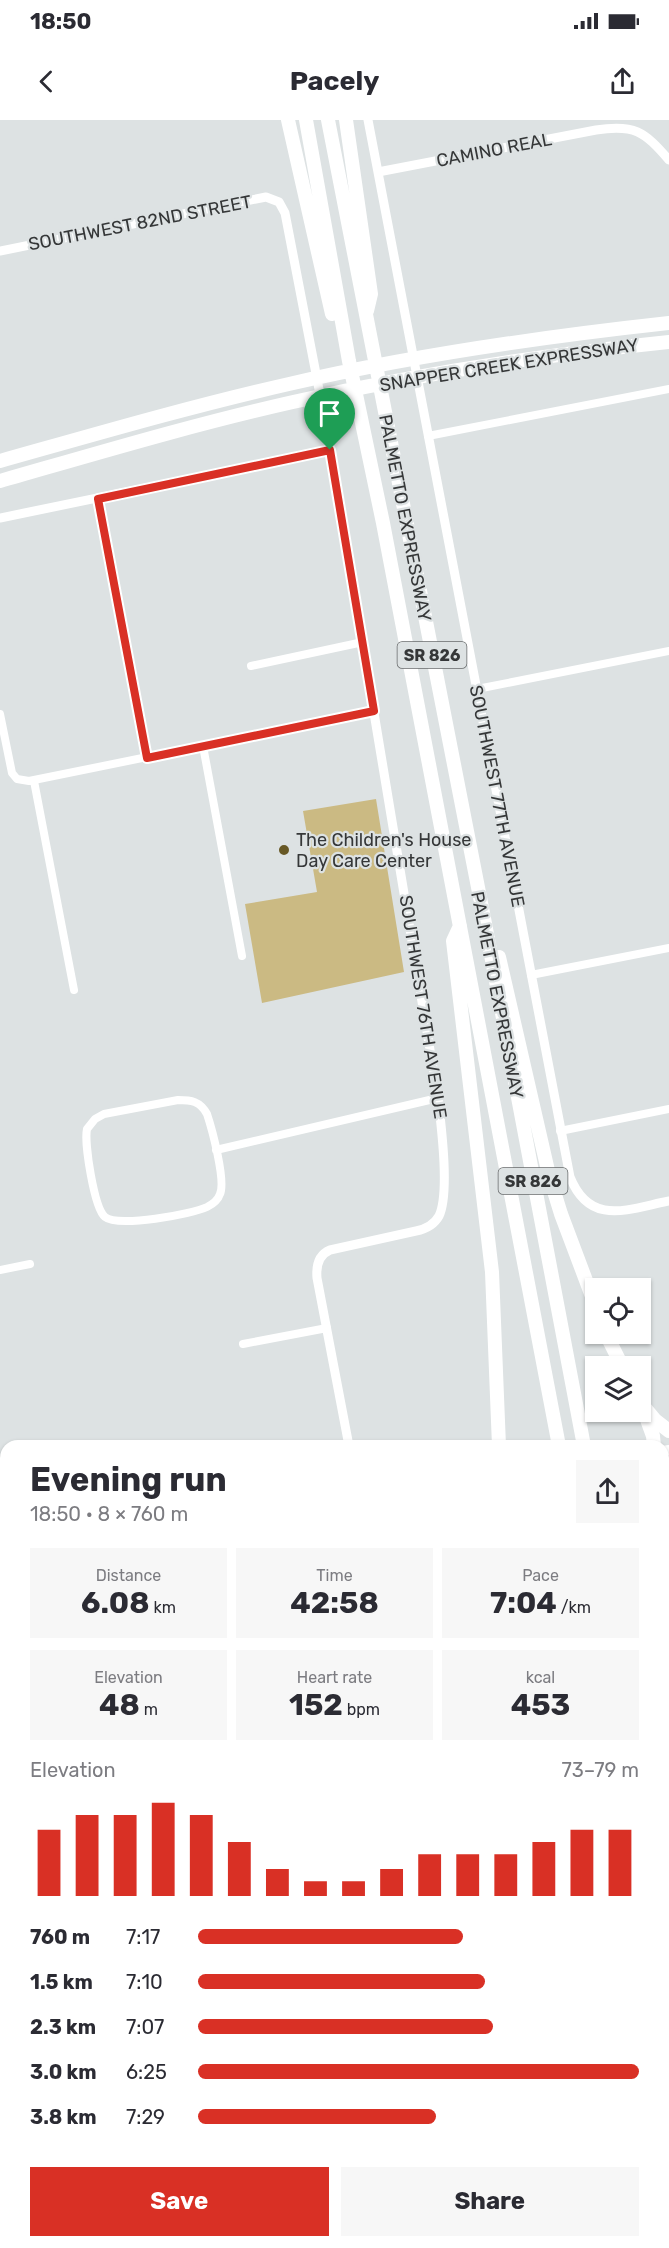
<!DOCTYPE html>
<meta charset="utf-8">
<style>
:root{--surface:#fff;--page:#f7f7f7;--text:#2b2b33;--muted:#7c7c81;--accent:#d93025}
body{margin:0;font-family:Rubik,sans-serif;background:var(--page);color:var(--text);height:100vh;display:flex;flex-direction:column;font-size:22px;white-space:nowrap}
*{box-sizing:border-box;margin:0}
p{font-size:20px;color:var(--muted)}
.icon{flex:none;width:33px;height:33px;fill:none;stroke:currentColor;stroke-width:2;stroke-linecap:round;stroke-linejoin:round}
.map{position:relative;flex:1;overflow:hidden}
.side{position:absolute;left:0px;top:1320px;width:669px;height:808px;display:flex;flex-direction:column;background:var(--surface);border-radius:18px 18px 0 0;box-shadow:0 2px 4px #0004}
.side>*{flex:none}
.tools{position:absolute;left:585px;top:1158px;display:grid;gap:12px}
.tools a{display:grid;place-items:center;width:66px;height:66px;border-radius:0px;background:var(--surface);box-shadow:0 2px 4px #0004;font-size:30px}
.pin{position:absolute;display:grid;place-items:center;width:51px;height:51px;color:#fff;margin:-62px -26px;border-radius:50% 50% 50% 0;rotate:-45deg;box-shadow:0 0 6px #0007}
.pin .icon{rotate:45deg}
.round{display:grid;place-items:center;flex:none;width:63px;height:63px;border-radius:0px;background:var(--page)}
.overview{display:flex;align-items:center;justify-content:space-between;height:102px;padding:0 30px}
h1{font-size:33px;font-weight:700;line-height:45px}
.figures{display:grid;grid-template-columns:repeat(3,1fr);gap:9px;height:102px;padding:6px 30px}
.figures div{display:grid;align-content:center;border-radius:0px;background:var(--page);text-align:center}
.figures b{font-size:30px;font-weight:700}
.figures small{font-size:16px;font-weight:400}
.figures p{font-size:16px}
.chart{height:168px;padding:12px 30px}
.chart p{display:flex;justify-content:space-between}
.chart svg{width:100%;height:108px;margin-top:6px;stroke:var(--accent);stroke-width:6}
.primary-button{display:flex;gap:12px;margin-top:auto;padding:12px 30px}
.primary-button a{flex:1;height:69px;border-radius:0px;background:var(--accent);color:#fff;font-size:24px;font-weight:700;line-height:69px;text-align:center}
.primary-button a+a{background:var(--page);color:var(--text)}
ul{padding:0 30px;list-style:none;font-size:20px}
li{display:grid;grid-template-columns:96px 72px 1fr;align-items:center;height:45px}
li i{height:15px;border-radius:8px;background:var(--accent)}
.status{display:flex;justify-content:space-between;align-items:center;height:42px;padding:0 30px;background:var(--surface);direction:ltr}
.status svg{height:16px;fill:currentColor}
header{display:flex;justify-content:space-between;align-items:center;height:78px;padding:0 30px;background:var(--surface);font-size:27px;font-weight:700}
.map>svg:first-child{display:block}
.green{fill:#cbba83}
.lines{fill:none;stroke-linecap:round;stroke-linejoin:round}
.minor{stroke:#fff;stroke-width:8}
.tertiary{stroke:#fff;stroke-width:9}
.secondary{stroke:#fff;stroke-width:10}
.motorway{stroke:#fff;stroke-width:14}
.route-casing{stroke:#fff;stroke-width:12}
.route{stroke:#d93025;stroke-width:8}
.poi-dot{fill:#675825;stroke:#dde2e3;stroke-width:2}
.labels{text-anchor:middle;dominant-baseline:central;stroke-width:4.5;stroke-linejoin:round;paint-order:stroke}
.shield{fill:#dde2e3;stroke:#676a6b;stroke-width:1.5}
.shield-label{font-size:16px;font-weight:bold;fill:#353738}
.street-label{font-size:18px;fill:#353738;stroke:#dde2e3}
.poi-label{font-size:18px;fill:#353738;stroke:#dde2e3;text-anchor:start}
</style>
<div class="status"><b>18:50</b><svg viewBox="0 0 49 12"><path d="M0 12V9h3v3zM5 12V6h3v6zM10 12V3h3v9zM15 12V0h3v12zM26 1h20v11H26zM47 4h2v5h-2z"/></svg></div>
<header><svg class="icon" aria-label="back" viewBox="0 0 24 24"><path d="M15 5l-7 7 7 7"/></svg>Pacely<svg class="icon" aria-label="share" viewBox="0 0 24 24"><path d="M12 15V3M7 8l5-5 5 5M5 13v7h14v-7"/></svg></header>
<div class="map">
<svg width="669" height="2128" viewBox="0 0 669 2128">
<rect width="100%" height="100%" fill="#dde2e3"/>
<path class="green" d="M376,679L404,852L262,883L245,784L317,772L303,691Z"/>
<g class="lines">
<path class="minor" d="M428,316L669,269
M97,379L147,638
M251,546L363,522
M477,569L669,531
M0,594L12,653L17,659L29,661L374,591
M203,626L242,836
M34,661L74,870
M531,855L669,828
M178,980C191,980 200,981 207,994C212,1009 226,1061 220,1074C218,1080 213,1084 207,1087C192,1094 118,1108 105,1097C94,1088 84,1022 87,1009L95,999L104,994Z
M560,1011L669,989
M216,1030L438,978
M0,1150L30,1144
M243,1224L327,1208
M0,1641L6,1669
M663,2036L669,2058
M101,2122L102,2128
M548,2122L549,2128"/>
<path class="tertiary" d="M368,0L570,1057C590,1107 628,1089 669,1081
M378,52L596,10C634,4 644,11 669,40
M0,131L266,77L279,82L285,93L328,316L438,978C441,1004 450,1073 439,1096C434,1105 426,1109 416,1111L330,1130C318,1135 316,1146 317,1158L349,1326
M0,398L330,330"/>
<path class="secondary" d="M663,1331L669,1330
M663,1352L669,1351
M0,1470L6,1469
M0,1486L6,1485"/>
<path class="motorway" d="M288,0L332,194
M306,0L349,241L383,403L559,1326
M328,0L484,798L584,1326
M346,0L371,174L367,191
M0,341C96,314 192,286 289,264C414,235 541,217 669,203
M0,361C98,333 195,304 293,282C417,254 543,235 669,222
M460,806L453,821L492,1152L499,1326
M499,837L549,1055L561,1094L596,1187
M606,1214L622,1246
M640,1282L655,1300L669,1311
M645,1294L653,1316L654,1326
M663,1383L669,1371
M663,1588L669,1655
M663,1721L669,1750
M663,1837L669,1866
M663,1871L669,1881"/>
</g>
<g class="lines">
<defs>
<path id="route" d="M330,330L374,591L147,638L98,379Z"/>
</defs>
<use href="#route" class="route-casing"/>
<use href="#route" class="route"/>
</g>
<circle class="poi-dot" cx="284" cy="730" r="6"/>
<g class="labels">
<g class="shield">
<rect x="397.5" y="522" width="69" height="26" rx="4.5"/>
<rect x="498.5" y="1048" width="69" height="26" rx="4.5"/>
</g>
<g class="shield-label">
<text x="432" y="535">SR 826</text>
<text x="533" y="1061">SR 826</text>
</g>
<g class="street-label">
<text transform="translate(494 30) rotate(-11)">CAMINO REAL</text>
<text transform="translate(140 103) rotate(-11)">SOUTHWEST 82ND STREET</text>
<text transform="translate(509 245) rotate(-9)">SNAPPER CREEK EXPRESSWAY</text>
<text transform="translate(405 398) rotate(79)">PALMETTO EXPRESSWAY</text>
<text transform="translate(497 676) rotate(79)">SOUTHWEST 77TH AVENUE</text>
<text transform="translate(497 875) rotate(79)">PALMETTO EXPRESSWAY</text>
<text transform="translate(423 887) rotate(81)">SOUTHWEST 76TH AVENUE</text>
</g>
<g class="poi-label">
<text x="296" y="720">The Children's House<tspan x="296" dy="21">Day Care Center</tspan></text>
</g>
</g>
</svg>
<div class="tools">
<a><svg class="icon" aria-label="locate" viewBox="0 0 24 24"><circle cx="12" cy="12" r="6"/><path d="M12 2v4M12 18v4M2 12h4M18 12h4"/></svg></a>
<a><svg class="icon" aria-label="layers" viewBox="0 0 24 24"><path d="M12 4l9 5-9 5-9-5zM3 14l9 5 9-5"/></svg></a>
</div>
<div class="pin" style="left:330px;top:330px;background:#1e9e55"><svg class="icon" aria-label="arrive" viewBox="0 0 24 24"><path d="M6 21V4h12l-3 4 3 4H6"/></svg></div>
<section class="side">
<div class="overview"><div><h1>Evening run</h1><p>18:50 · 8 × 760 m</p></div><a class="round"><svg class="icon" aria-label="share" viewBox="0 0 24 24"><path d="M12 15V3M7 8l5-5 5 5M5 13v7h14v-7"/></svg></a></div>
<div class="figures">
<div><p>Distance</p><b>6.08<small> km</small></b></div>
<div><p>Time</p><b>42:58</b></div>
<div><p>Pace</p><b>7:04<small> /km</small></b></div>
</div>
<div class="figures">
<div><p>Elevation</p><b>48<small> m</small></b></div>
<div><p>Heart rate</p><b>152<small> bpm</small></b></div>
<div><p>kcal</p><b>453</b></div>
</div>
<div class="chart"><p><span>Elevation</span>73–79 m</p>
<svg viewBox="0 0 160 44" preserveAspectRatio="none"><path d="M5 44V17M15 44V11M25 44V11M35 44V6M45 44V11M55 44V22M65 44V33M75 44V38M85 44V38M95 44V33M105 44V27M115 44V27M125 44V27M135 44V22M145 44V17M155 44V17"/></svg>
</div>
<ul>
<li><b>760 m</b>7:17<i style="width:60%"></i></li>
<li><b>1.5 km</b>7:10<i style="width:65%"></i></li>
<li><b>2.3 km</b>7:07<i style="width:67%"></i></li>
<li><b>3.0 km</b>6:25<i style="width:100%"></i></li>
<li><b>3.8 km</b>7:29<i style="width:54%"></i></li>
</ul>
<div class="primary-button"><a>Save</a><a>Share</a></div>
</section>
</div>
